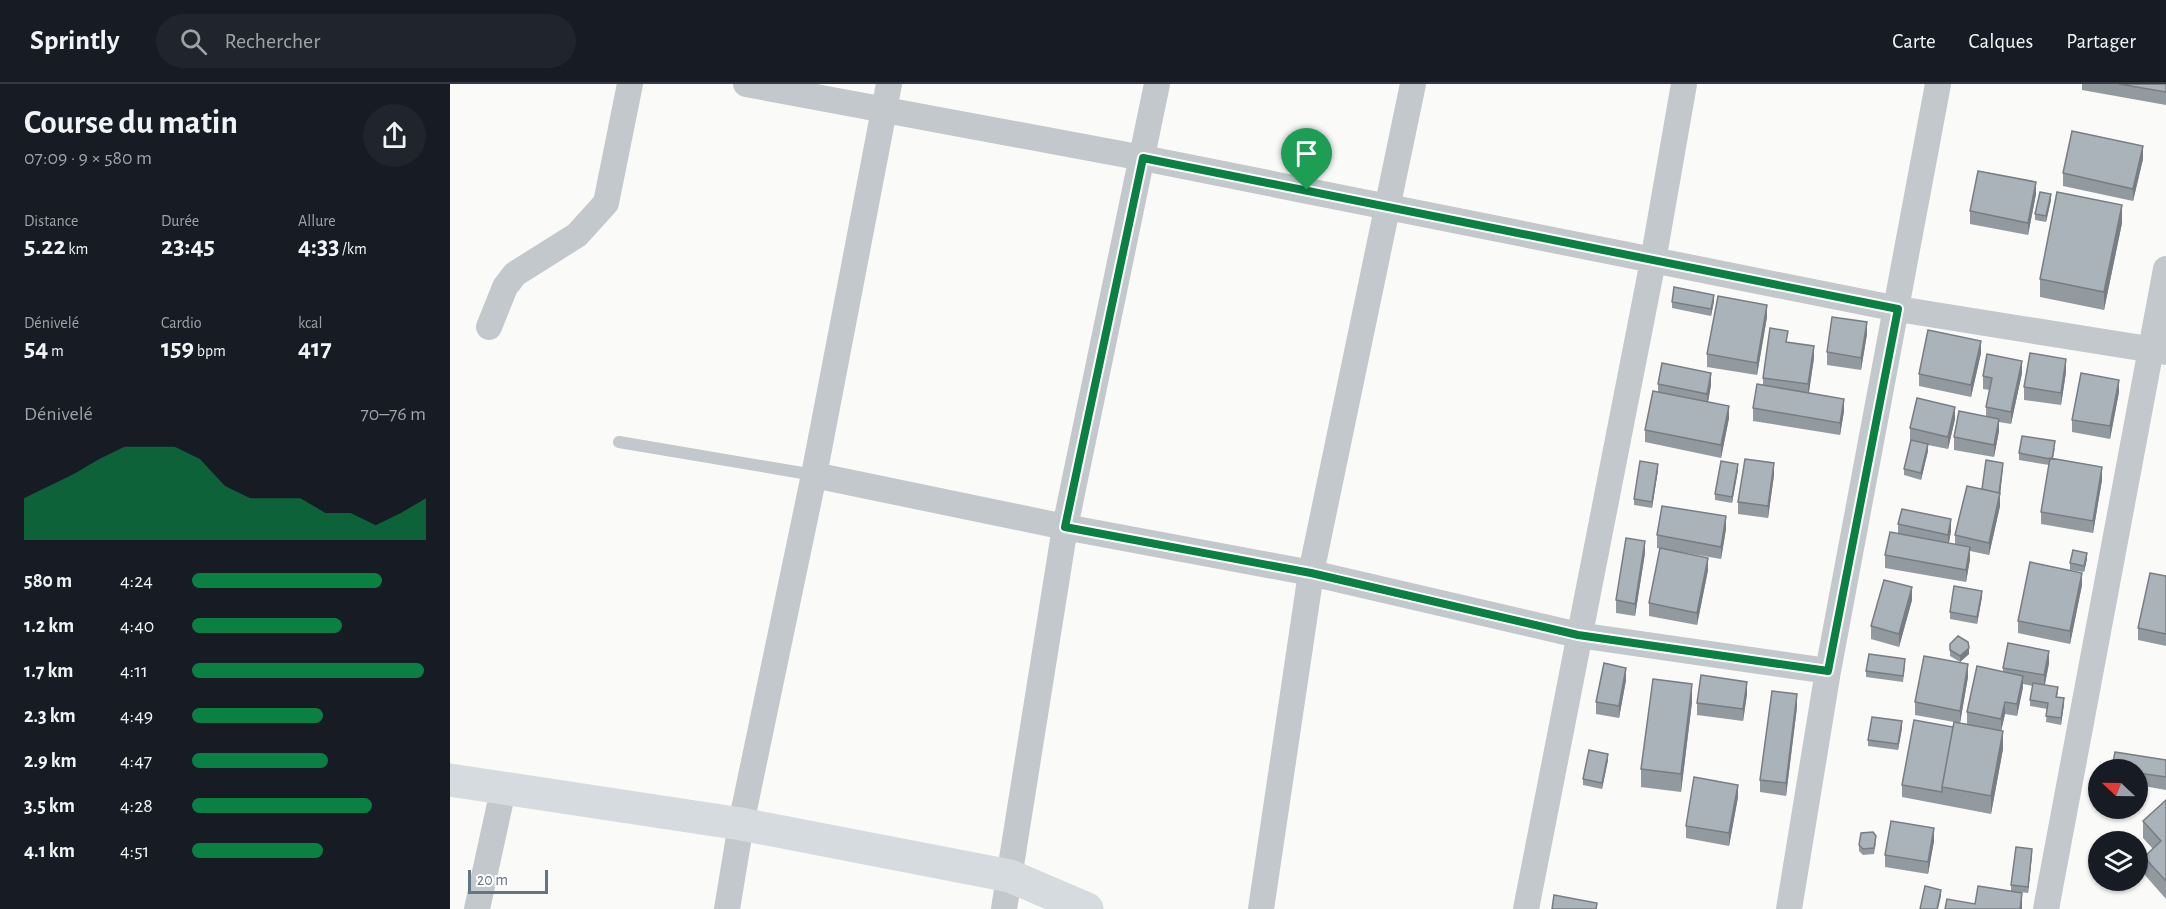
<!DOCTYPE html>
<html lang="fr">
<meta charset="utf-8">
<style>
:root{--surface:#171b24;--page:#20242c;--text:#f1f3f6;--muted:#9ea1a6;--line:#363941;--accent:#0b8043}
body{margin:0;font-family:"Alegreya Sans",sans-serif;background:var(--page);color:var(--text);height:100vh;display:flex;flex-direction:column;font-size:22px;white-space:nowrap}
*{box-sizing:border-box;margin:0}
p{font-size:20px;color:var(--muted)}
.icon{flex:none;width:33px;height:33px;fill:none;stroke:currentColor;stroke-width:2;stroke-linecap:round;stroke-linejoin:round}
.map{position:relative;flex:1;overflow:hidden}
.details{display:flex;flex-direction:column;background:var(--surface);width:450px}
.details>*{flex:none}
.needle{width:39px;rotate:292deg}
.tools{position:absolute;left:1638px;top:675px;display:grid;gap:12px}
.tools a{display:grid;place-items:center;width:60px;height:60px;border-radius:50%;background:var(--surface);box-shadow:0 2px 4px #0004;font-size:30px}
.scale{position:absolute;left:18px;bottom:15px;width:80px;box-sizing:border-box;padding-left:6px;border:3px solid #657683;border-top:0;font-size:16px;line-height:21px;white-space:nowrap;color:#657683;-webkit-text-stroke:4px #fff;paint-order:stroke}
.pin{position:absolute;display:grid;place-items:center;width:51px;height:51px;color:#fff;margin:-62px -26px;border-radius:50% 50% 50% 0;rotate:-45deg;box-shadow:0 0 6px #0007}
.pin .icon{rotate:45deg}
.round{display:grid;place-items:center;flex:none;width:63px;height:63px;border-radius:32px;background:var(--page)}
.head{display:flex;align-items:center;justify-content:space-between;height:102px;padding:0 24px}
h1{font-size:33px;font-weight:600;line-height:45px}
.figures{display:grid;grid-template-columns:repeat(3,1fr);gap:9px;height:102px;padding:6px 24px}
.figures div{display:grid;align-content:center}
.figures b{font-size:26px;font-weight:600}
.figures small{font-size:16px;font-weight:400}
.figures p{font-size:16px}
.chart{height:168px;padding:12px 24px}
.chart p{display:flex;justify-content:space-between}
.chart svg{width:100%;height:108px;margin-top:6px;fill:var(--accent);opacity:.7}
ul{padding:0 24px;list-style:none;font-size:20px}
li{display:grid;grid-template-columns:96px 72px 1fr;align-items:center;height:45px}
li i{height:15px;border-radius:8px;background:var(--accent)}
header{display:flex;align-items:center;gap:36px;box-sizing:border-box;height:84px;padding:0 30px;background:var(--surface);border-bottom:2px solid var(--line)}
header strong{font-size:28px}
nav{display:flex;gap:33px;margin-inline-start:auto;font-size:21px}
.search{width:420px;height:54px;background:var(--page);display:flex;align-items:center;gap:15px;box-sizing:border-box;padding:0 21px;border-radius:33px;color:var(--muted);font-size:22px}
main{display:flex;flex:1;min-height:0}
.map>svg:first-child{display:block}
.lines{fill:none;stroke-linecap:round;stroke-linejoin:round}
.lane{stroke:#c3c8cc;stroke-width:12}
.street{stroke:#c3c8cc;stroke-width:26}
.secondary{stroke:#d6dbdf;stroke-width:33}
.wall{fill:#929a9f}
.shaded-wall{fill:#777d82}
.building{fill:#aab3b9;stroke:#777d82;stroke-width:1.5}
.route-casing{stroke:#fff;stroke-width:12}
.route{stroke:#0b8043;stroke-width:8}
</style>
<header>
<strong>Sprintly</strong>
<div class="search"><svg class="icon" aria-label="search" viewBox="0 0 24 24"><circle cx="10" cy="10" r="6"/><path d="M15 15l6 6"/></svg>Rechercher</div>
<nav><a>Carte</a><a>Calques</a><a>Partager</a></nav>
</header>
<main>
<section class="details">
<div class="head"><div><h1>Course du matin</h1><p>07:09 · 9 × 580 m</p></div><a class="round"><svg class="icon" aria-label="share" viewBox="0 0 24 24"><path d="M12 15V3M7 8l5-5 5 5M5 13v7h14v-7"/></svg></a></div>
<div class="figures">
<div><p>Distance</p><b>5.22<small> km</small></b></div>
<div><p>Durée</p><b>23:45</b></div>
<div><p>Allure</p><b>4:33<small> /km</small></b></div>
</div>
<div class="figures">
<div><p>Dénivelé</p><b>54<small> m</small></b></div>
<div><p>Cardio</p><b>159<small> bpm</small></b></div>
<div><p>kcal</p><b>417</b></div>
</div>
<div class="chart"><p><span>Dénivelé</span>70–76 m</p>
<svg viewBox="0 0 160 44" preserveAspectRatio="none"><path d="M0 44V27L10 22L20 17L30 11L40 6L50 6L60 6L70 11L80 22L90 27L100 27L110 27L120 33L130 33L140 38L150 33L160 27V44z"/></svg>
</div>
<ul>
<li><b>580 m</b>4:24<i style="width:81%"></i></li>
<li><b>1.2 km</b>4:40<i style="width:64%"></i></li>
<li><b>1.7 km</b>4:11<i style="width:99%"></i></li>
<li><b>2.3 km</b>4:49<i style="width:56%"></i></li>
<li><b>2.9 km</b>4:47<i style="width:58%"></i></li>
<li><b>3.5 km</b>4:28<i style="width:77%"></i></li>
<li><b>4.1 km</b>4:51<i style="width:56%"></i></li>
</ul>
</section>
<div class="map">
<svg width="1716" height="825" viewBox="0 0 1716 825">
<rect width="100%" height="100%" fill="#fafaf8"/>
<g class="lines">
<path class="lane" d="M169,358L364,391"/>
<path class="street" d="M296,0L693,74L1448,225L1716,268
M39,243L55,203L65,190L127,151L156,119L180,0
M364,391L615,443L861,489L1128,551L1378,587
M27,825L53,706
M277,825L291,740L364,391L439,0
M554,825L615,443L707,0
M811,825L861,489L963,0
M1076,825L1203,177L1234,0
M1339,825L1378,587L1488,0
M1596,825L1716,185"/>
<path class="secondary" d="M0,696L291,740L560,792L637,825"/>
</g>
<path class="wall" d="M1632,0H1716V21L1632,6Z
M1693,75L1683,117L1613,102V89Z
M1586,110L1578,151L1520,140V127Z
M1601,116L1596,138L1585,136V130Z
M1672,139L1654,226L1590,213V195Z
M1264,217L1261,232L1222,224V218Z
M1317,233L1307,291L1257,283V270Z
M1417,250L1411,286L1377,281V268Z
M1338,258L1364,274L1359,309L1394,327L1390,351L1303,337V324L1313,301V294Z
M1531,269L1521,313L1469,302V290Z
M1616,288L1611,321L1574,316V303Z
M1572,289L1561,340L1549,338V347L1544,373L1504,366V353L1536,332V323L1540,306L1533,305V292Z
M1208,300L1261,301L1258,318L1279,334L1271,374L1195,358V346L1208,308Z
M1669,308L1660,355L1622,348V336Z
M1505,335L1498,365L1478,361V367L1471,396L1454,391V385L1461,357H1460V344Z
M1605,364L1603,375L1652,396L1643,449L1591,440V428L1599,381L1569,376V369Z
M1553,385L1550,411V422L1539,471L1520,467V475L1516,498L1435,484V471L1448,449V440L1501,447L1499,459L1505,460V451L1532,405Z
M1208,386L1202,424L1184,421V415Z
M1288,386L1282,419L1265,416V410Z
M1324,391L1318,434L1288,430V418Z
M1276,445L1271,475L1207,464V451Z
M1195,469L1185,532L1166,529V516Z
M1637,475L1634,488L1620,486V479Z
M1258,486L1247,541L1199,532V519Z
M1716,492V562L1688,556V544Z
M1632,501L1620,560L1568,549V537Z
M1532,513L1527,540L1500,535V528Z
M1462,516L1449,563L1421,555V542Z
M1500,560L1519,570L1510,578L1500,572Z
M1599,579L1595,601L1608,609L1607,613L1614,620L1611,641L1596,638L1597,625L1580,622V616L1583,602L1573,600L1567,632L1555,630L1551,647L1553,665L1541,730L1452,713V701L1503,643L1504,638L1465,631V618L1518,593L1510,639L1517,640V628L1553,587V584Z
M1455,582L1453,598L1416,593V587Z
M1176,596L1169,634L1146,630V618Z
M1297,610L1293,637L1247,631V619Z
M1242,618L1231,708L1191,703V685Z
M1347,623L1336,712L1310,708V696Z
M1452,644L1448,666L1418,662V656Z
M1665,668L1716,676V706L1688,701V686H1662Z
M1158,676L1152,705L1133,701V695Z
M1288,713L1279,762L1236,754V742Z
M1716,716V815L1694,790V773L1703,765L1693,754V737Z
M1484,757L1478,790L1435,783V771Z
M1426,759L1424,770L1413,771L1409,767V761Z
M1582,771L1578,809L1561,807V801Z"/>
<path class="shaded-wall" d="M1693,62V75L1683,117V105Z
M1586,98V110L1578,151V139Z
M1601,110V116L1596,138V132Z
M1672,121V139L1654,226V208Z
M1264,211V217L1261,232V225Z
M1317,221V233L1307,291V279Z
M1417,238V250L1411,286V274Z
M1531,257V269L1521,313V301Z
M1364,262V274L1358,313V300Z
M1616,275V288L1611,321V309Z
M1572,277V289L1561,340V328Z
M1261,289V301L1257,323V310Z
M1669,296V308L1660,355V342Z
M1394,315V327L1390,351V339Z
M1279,322V334L1271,374V361Z
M1505,323V335L1498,365V353Z
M1549,335V347L1544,373V361Z
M1478,360V367L1471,396V389Z
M1324,379V391L1318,434V422Z
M1553,379L1550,411V422L1539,471V459Z
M1208,380V386L1202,424V418Z
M1288,380V386L1282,419V413Z
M1652,383V396L1643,449V437Z
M1276,432V445L1271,475V463Z
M1501,435V447L1498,463V451Z
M1195,457V469L1185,532V520Z
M1520,463V475L1516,498V486Z
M1637,469V475L1634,488V482Z
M1258,474V486L1247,541V529Z
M1632,489V501L1620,560V547Z
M1462,503V516L1449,563V550Z
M1532,507V513L1527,540V533Z
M1519,564V570L1510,578V572Z
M1599,567V579L1594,604V591Z
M1518,580V593L1510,639V627Z
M1176,584V596L1169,634V622Z
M1573,592V604L1567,632V620Z
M1297,598V610L1293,637V625Z
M1242,600V618L1231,708V690Z
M1347,610V623L1336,712V699Z
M1614,614V620L1611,641V634Z
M1555,618V630L1551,647V635Z
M1452,637V644L1448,666V660Z
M1553,647V665L1541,730V712Z
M1158,670V676L1152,705V699Z
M1288,701V713L1279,762V749Z
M1484,744V757L1478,790V778Z
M1582,765V771L1578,809V803Z
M1491,806V812L1488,825H1487Z
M1572,809V825H1570Z"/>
<path class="building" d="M1669,0H1716V8Z
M1622,47L1693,62L1683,105L1613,89Z
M1528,87L1586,98L1578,139L1520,127Z
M1590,108L1601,110L1596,132L1585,130Z
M1607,108L1672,121L1654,208L1590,195Z
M1224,203L1264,211L1261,225L1222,218Z
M1268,212L1317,221L1307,279L1257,270Z
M1382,233L1417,238L1411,274L1377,268Z
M1320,244L1338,247L1336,258L1364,262L1358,300L1313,294Z
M1478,246L1531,257L1521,301L1469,290Z
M1580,269L1616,275L1611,309L1574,303Z
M1537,270L1572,277L1561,328L1536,323L1542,294L1533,292Z
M1212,279L1261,289L1257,310L1208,300Z
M1631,289L1669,296L1660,342L1622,336Z
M1307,300L1394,315L1390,339L1303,324Z
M1203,307L1279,322L1271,361L1195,346Z
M1467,314L1505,323L1498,353L1460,344Z
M1509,327L1549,335L1544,361L1504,353Z
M1572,352L1605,357L1602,375L1600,374V375L1569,369Z
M1461,356L1478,360L1471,389L1454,385Z
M1600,374L1652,383L1643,437L1591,428Z
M1295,375L1324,379L1318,422L1288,418Z
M1536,376L1553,379L1549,409L1532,405Z
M1190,377L1208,380L1202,418L1184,415Z
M1271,377L1288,380L1282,413L1265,410Z
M1517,402L1550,409L1539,459L1505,451Z
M1212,422L1276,432L1271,463L1207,451Z
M1452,425L1501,435L1498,451L1448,440Z
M1440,448L1520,463L1516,486L1435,471Z
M1176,454L1195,457L1185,520L1166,516Z
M1210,464L1258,474L1247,529L1199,519Z
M1623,466L1637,469L1634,482L1620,479Z
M1580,478L1632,489L1620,547L1568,537Z
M1700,489L1716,492V550L1688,544Z
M1434,496L1462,503L1449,550L1421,542Z
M1504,502L1532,507L1527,533L1500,528Z
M1508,552L1518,558L1519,564L1510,572L1500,566V560Z
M1558,559L1599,567L1594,591L1553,584Z
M1419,570L1455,575L1453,592L1416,587Z
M1474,572L1518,580L1510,627L1465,618Z
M1154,579L1176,584L1169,622L1146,618Z
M1527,582L1573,592L1567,620L1555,618L1551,635L1517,628Z
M1251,591L1297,598L1293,625L1247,619Z
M1203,595L1242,600L1231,690L1191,685Z
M1583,599L1608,603L1606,613L1614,614L1611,634L1596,632L1598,619L1580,616Z
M1322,607L1347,610L1336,699L1310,696Z
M1422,633L1452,637L1448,660L1418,656Z
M1464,636L1503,643L1492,703V708L1452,701Z
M1504,638L1553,647L1541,712L1492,703Z
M1139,666L1158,670L1152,699L1133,695Z
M1665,668L1716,676V693L1688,689V686H1669L1662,684Z
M1244,693L1288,701L1279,749L1236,742Z
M1716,716V797L1694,773L1711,757L1693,737Z
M1441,737L1484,744L1478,778L1435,771Z
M1423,748L1426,752L1424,764L1413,765L1409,761L1411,749Z
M1566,763L1582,765L1578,803L1561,801Z
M1475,802L1491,806L1487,825H1470Z
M1528,802L1572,809L1570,825H1495L1497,815L1525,820Z
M1104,811L1147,819L1146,825H1102Z"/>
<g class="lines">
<defs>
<path id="route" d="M693,74L1448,225L1378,587L1128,551L861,489L615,443Z"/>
</defs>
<use href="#route" class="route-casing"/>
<use href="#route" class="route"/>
</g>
</svg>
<div class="tools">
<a><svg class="needle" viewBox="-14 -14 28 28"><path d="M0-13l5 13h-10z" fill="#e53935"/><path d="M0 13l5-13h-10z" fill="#9ea1a6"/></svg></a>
<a><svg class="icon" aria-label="layers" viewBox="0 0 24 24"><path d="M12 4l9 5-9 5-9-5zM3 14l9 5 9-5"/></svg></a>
</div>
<div class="scale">20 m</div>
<div class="pin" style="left:857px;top:106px;background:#1e9e55"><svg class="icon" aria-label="arrive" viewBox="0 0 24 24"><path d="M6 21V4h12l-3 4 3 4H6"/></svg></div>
</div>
</main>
